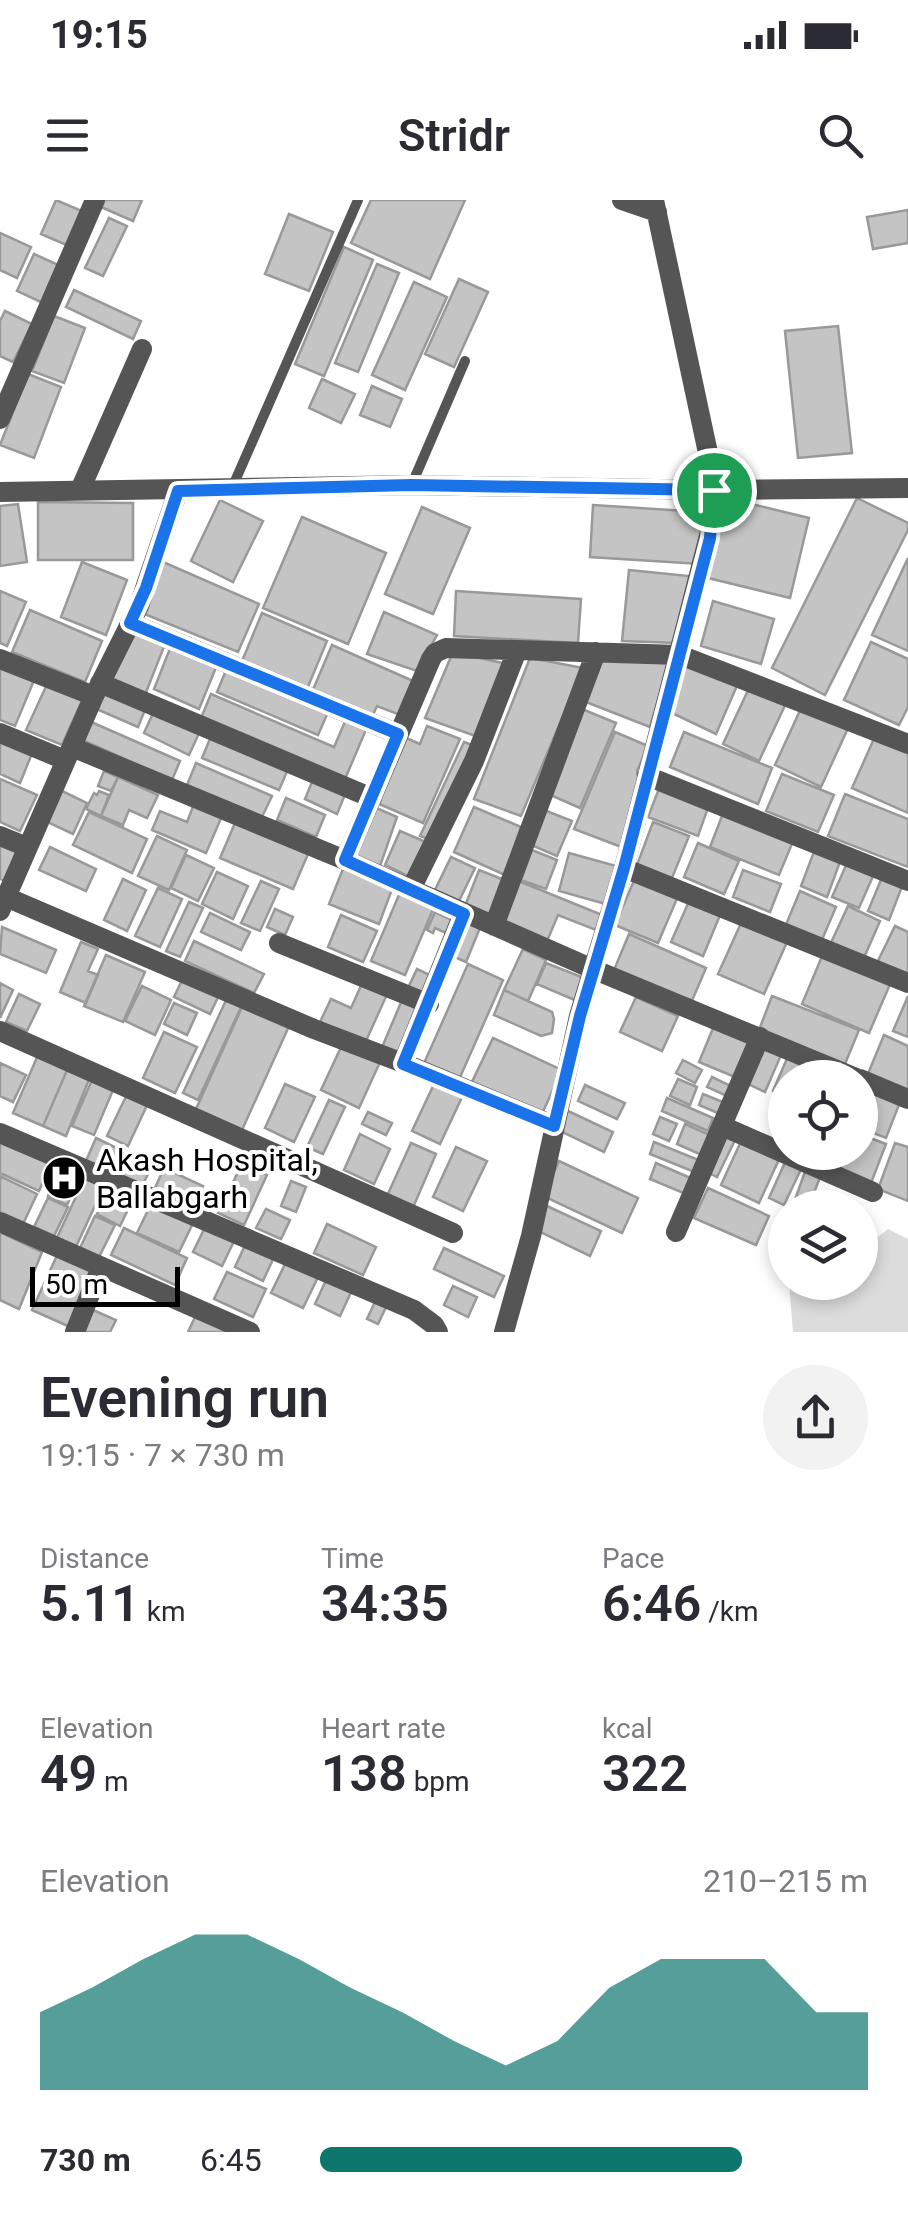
<!DOCTYPE html>
<meta charset="utf-8">
<style>
:root{--surface:#fff;--page:#f2f2f3;--text:#2b2b33;--muted:#7c7c81;--accent:#0f766e}
body{margin:0;font-family:Roboto,sans-serif;background:var(--page);color:var(--text);height:100vh;display:flex;flex-direction:column;font-size:38px;white-space:nowrap}
*{box-sizing:border-box;margin:0}
p{font-size:32px;color:var(--muted)}
.icon{flex:none;width:55px;height:55px;fill:none;stroke:currentColor;stroke-width:2;stroke-linecap:round;stroke-linejoin:round}
.map{position:relative;height:1132px;overflow:hidden}
.panel{display:flex;flex-direction:column;background:var(--surface);flex:1}
.panel>*{flex:none}
.buttons{position:absolute;left:768px;top:860px;display:grid;gap:20px}
.buttons a{display:grid;place-items:center;width:110px;height:110px;border-radius:50%;background:var(--surface);box-shadow:0 5px 15px #0003;font-size:50px}
.scale{position:absolute;left:30px;bottom:25px;width:150px;box-sizing:border-box;padding-left:10px;border:5px solid #000;border-top:0;font-size:28px;line-height:35px;white-space:nowrap;color:#000;-webkit-text-stroke:8px #fff;paint-order:stroke}
.pin{position:absolute;display:grid;place-items:center;width:85px;height:85px;color:#fff;margin:-42px;border:5px solid #fff;border-radius:50%;box-shadow:0 2px 10px #0007}
.round{display:grid;place-items:center;flex:none;width:105px;height:105px;border-radius:52px;background:var(--page)}
.headline{display:flex;align-items:center;justify-content:space-between;height:170px;padding:0 40px}
h1{font-size:55px;font-weight:600;line-height:75px}
.stats{display:grid;grid-template-columns:repeat(3,1fr);gap:15px;height:170px;padding:10px 40px}
.stats div{display:grid;align-content:center}
.stats b{font-size:50px;font-weight:600}
.stats small{font-size:28px;font-weight:400}
.stats p{font-size:28px}
.chart{height:280px;padding:20px 40px}
.chart p{display:flex;justify-content:space-between}
.chart svg{width:100%;height:180px;margin-top:10px;fill:var(--accent);opacity:.7}
ul{padding:0 40px;list-style:none;font-size:32px}
li{display:grid;grid-template-columns:160px 120px 1fr;align-items:center;height:75px}
li i{height:25px;border-radius:12px;background:var(--accent)}
.status{display:flex;justify-content:space-between;align-items:center;height:70px;padding:0 50px;background:var(--surface);direction:ltr}
.status svg{height:28px;fill:currentColor}
header{display:flex;justify-content:space-between;align-items:center;height:130px;padding:0 40px;background:var(--surface);font-size:45px;font-weight:600}
.map>svg:first-child{display:block}
.green{fill:#dcdcdc}
.building{fill:#c4c4c4;stroke:#999;stroke-width:2.5}
.lines{fill:none;stroke-linecap:round;stroke-linejoin:round}
.service{stroke:#555;stroke-width:10}
.minor{stroke:#555;stroke-width:20}
.tertiary{stroke:#555;stroke-width:20}
.route-casing{stroke:#fff;stroke-width:20}
.route{stroke:#1a73e8;stroke-width:12}
.labels{text-anchor:middle;dominant-baseline:central;stroke-width:8;stroke-linejoin:round;paint-order:stroke}
.poi-label{font-size:32px;fill:#000;stroke:#fff;text-anchor:start}
</style>
<div class="status"><b>19:15</b><svg viewBox="0 0 49 12"><path d="M0 12V9h3v3zM5 12V6h3v6zM10 12V3h3v9zM15 12V0h3v12zM26 1h20v11H26zM47 4h2v5h-2z"/></svg></div>
<header><svg class="icon" aria-label="menu" viewBox="0 0 24 24"><path d="M4 6h16M4 12h16M4 18h16"/></svg>Stridr<svg class="icon" aria-label="search" viewBox="0 0 24 24"><circle cx="10" cy="10" r="6"/><path d="M15 15l6 6"/></svg></header>
<div class="map">
<svg width="908" height="1132" viewBox="0 0 908 1132">
<rect width="100%" height="100%" fill="#fff"/>
<path class="green" d="M888,1029L908,1039V1132H793L789,1083L860,1082V1042L870,1043Z"/>
<path class="building" d="M56,0L84,12L69,46L41,34Z
M104,0H142L133,21L101,7Z
M371,0H465L430,79L351,43Z
M908,10V43L873,49L867,17Z
M289,14L333,32L309,91L265,74Z
M109,18L127,26L103,76L85,68Z
M0,33L31,47L17,78L0,70Z
M344,47L373,60L324,176L295,164Z
M34,54L63,67L45,104L17,91Z
M377,64L399,73L358,172L335,163Z
M459,79L488,92L454,167L425,154Z
M414,82L447,97L405,190L372,175Z
M74,90L141,121L133,139L66,107Z
M5,111L32,124L13,162L0,156V121Z
M54,116L85,128L64,183L32,171Z
M838,126L852,253L798,258L785,131Z
M28,174L61,187L34,258L0,245Z
M322,179L355,194L341,223L309,208Z
M372,186L402,199L390,227L360,215Z
M727,298L809,318L790,398L708,378Z
M857,298L908,323V330L825,495L772,468Z
M220,300L263,321L233,382L191,361Z
M38,302L133,303V360H38Z
M18,304L27,362L0,366V306Z
M593,305L702,312L700,364L590,357Z
M422,307L470,328L433,414L385,394Z
M302,317L386,353L348,444L263,408Z
M908,358V451L872,435Z
M82,362L127,380L106,435L61,417Z
M163,362L259,404L238,452L142,413Z
M629,370L689,376L677,443L622,441Z
M0,391L26,402L7,446L0,443Z
M456,391L581,399L578,443L454,436Z
M713,401L774,419L761,464L701,446Z
M30,410L102,441L85,482L12,452Z
M384,412L437,435L417,471L367,454Z
M262,413L327,441L307,489L242,461Z
M133,429L165,444L145,495L110,479Z
M871,442L908,459V507L899,525L844,500Z
M332,445L413,481L400,515L377,506L372,517L312,492Z
M171,446L217,465L199,509L154,489Z
M453,452L507,464L478,537L425,518Z
M530,458L583,468L521,616L474,599Z
M603,459L669,462L650,527L586,502Z
M687,462L739,481L716,534L670,512Z
M0,465L35,478L15,526L0,520Z
M227,468L329,510L318,535L217,492Z
M48,482L84,496L62,545L26,530Z
M751,484L787,501L759,561L723,544Z
M101,486L147,505L138,527L92,507Z
M211,494L334,547L347,517L368,525L345,579L201,518Z
M803,504L849,526L821,587L775,565Z
M155,509L201,529L189,555L144,533Z
M582,509L616,523L580,608L546,593Z
M89,521L180,561L172,580L80,539Z
M427,526L460,539L423,623L377,603L404,537L420,544Z
M615,532L648,546L637,571L639,584L624,648L574,629Z
M684,532L772,568L758,604L670,567Z
M877,532L908,545V613L852,588Z
M212,534L289,567L279,590L202,558Z
M0,537L33,551L20,583L0,574Z
M464,542L475,546L431,640L420,636Z
M196,563L272,596L262,617L187,585Z
M104,571L118,577L111,591L98,586Z
M782,574L834,595L818,632L766,611Z
M118,577L158,595L147,618L129,610L123,625L101,616Z
M314,577L346,592L337,614L305,599Z
M0,579L37,595L20,631L0,622Z
M660,586L709,605L698,636L648,617Z
M58,589L87,603L73,634L43,620Z
M99,591L109,595L101,616L86,609L94,593L97,595Z
M845,594L908,619V667L828,636Z
M286,598L325,615L316,637L277,620Z
M194,604L222,616L206,653L152,630L160,611L187,622Z
M374,607L397,617L380,666L354,656Z
M474,607L521,627L505,675L454,652Z
M544,610L572,621L557,656L529,644Z
M724,611L794,639L779,675L710,647Z
M89,612L147,639L132,673L73,645Z
M653,622L689,636L672,678L637,665Z
M235,623L308,654L293,689L220,658Z
M400,631L428,643L412,678L385,665Z
M157,636L187,650L169,690L138,676Z
M0,640L22,650L7,681L0,679Z
M698,643L739,661L724,694L684,677Z
M50,647L96,669L86,691L39,670Z
M815,649L841,659L827,697L801,686Z
M532,650L557,660L546,689L521,680Z
M569,653L620,667L609,705L559,691Z
M186,655L214,668L198,701L171,688Z
M451,657L475,668L459,701L435,690Z
M847,663L874,674L859,708L832,697Z
M345,664L394,684L379,724L329,704Z
M479,670L507,681L493,717L465,706Z
M743,670L781,684L770,712L733,697Z
M217,672L248,686L233,719L202,704Z
M883,675L903,684L889,720L868,711Z
M636,676L679,694L658,743L615,725Z
M123,679L146,690L127,731L104,720Z
M516,680L607,717L601,732L558,715L547,741L499,721Z
M261,681L279,689L260,731L241,723Z
M158,688L182,699L160,747L135,736Z
M401,690L435,705L405,775L371,761Z
M800,691L836,707L821,742L785,727Z
M690,699L721,713L703,756L671,742Z
M189,702L203,708L180,757L166,751Z
M848,706L880,721L863,760L830,745Z
M275,709L293,717L285,735L267,727Z
M435,712L452,720L446,733L435,728L433,733L427,730Z
M210,713L250,732L241,750L201,732Z
M341,715L377,731L363,762L328,747Z
M466,716L482,723L466,762L450,755Z
M742,721L787,742L764,794L718,774Z
M895,726L908,732V780L876,765Z
M2,727L56,750L46,773L0,754Z
M629,734L706,768L691,803L614,770Z
M194,741L264,774L254,793L185,761Z
M81,742L98,749L88,771L98,775L86,803L60,792Z
M523,749L546,760L528,801L504,790Z
M823,754L891,782L869,833L802,804Z
M106,755L145,772L123,822L84,806Z
M546,763L584,778L577,801L537,784Z
M468,764L503,780L457,884L422,868Z
M417,769L436,778L426,799L407,790Z
M184,776L220,793L210,814L174,797Z
M364,779L389,790L365,843L320,822L331,799L351,808Z
M0,783L13,790L0,818Z
M142,786L171,800L155,835L125,821Z
M504,790L552,812L554,819L552,833L541,836L494,815Z
M19,794L40,804L27,831L6,822Z
M228,796L243,803L198,900L183,893Z
M772,796L859,830L845,864L759,830Z
M908,796V837L893,831Z
M636,797L678,816L662,851L620,832Z
M402,800L422,809L400,860L380,852Z
M174,803L197,813L187,835L164,824Z
M243,805L289,826L242,930L196,909Z
M716,821L752,836L735,877L699,862Z
M164,832L197,847L175,893L143,878Z
M884,835L908,846V894L867,876Z
M493,838L562,870L541,916L471,884Z
M768,841L784,848L765,892L748,884Z
M343,843L381,860L359,908L321,890Z
M789,854L845,878H785V897L773,891Z
M38,855L68,868L43,926L13,913Z
M683,860L702,870L695,883L676,873Z
M0,863L26,875L13,902L0,896Z
M68,868L90,877L66,936L43,926Z
M712,877L733,887L729,897L707,887Z
M678,879L697,887L690,905L670,896Z
M92,880L113,890L94,935L72,926Z
M435,882L463,895L440,944L412,931Z
M864,883L902,897L886,938L860,928V893Z
M285,884L315,897L294,942L265,928Z
M585,885L625,903L617,919L578,901Z
M129,890L150,899L128,946L107,936Z
M703,894L730,905L725,916L699,905Z
M667,898L713,918L708,931L662,911Z
M329,900L345,907L323,954L307,947Z
M568,911L613,932L604,952L558,930Z
M368,912L392,923L386,935L362,924Z
M660,917L677,924L669,941L653,934Z
M685,924L712,936L704,956L677,944Z
M725,930L737,936L717,977L705,971Z
M360,934L390,949L374,984L344,970Z
M860,934L886,944L871,983L806,952H860Z
M0,935L53,960L39,991L0,973Z
M743,937L781,955L759,1003L721,985Z
M96,938L125,952L114,975L86,961Z
M654,942L701,961L697,973L650,954Z
M411,943L436,954L412,1010L387,996Z
M895,943L908,947V1001L878,989Z
M456,947L487,961L463,1011L433,997Z
M130,953L153,964L142,986L120,975Z
M787,958L803,965L784,1005L769,998Z
M559,961L638,998L622,1033L543,996Z
M63,963L82,972L67,1005L48,996Z
M656,963L695,980L688,995L650,979Z
M242,964L267,975L244,1025L218,1013Z
M164,968L203,986L194,1006L155,988Z
M806,969L821,975L808,1008H792Z
M87,973L106,982L74,1051L55,1042Z
M0,976L37,994L23,1024L0,1013Z
M291,981L306,987L296,1012L281,1006Z
M111,984L135,995L120,1026L97,1014Z
M708,988L769,1016L756,1045L694,1018Z
M48,998L68,1007L54,1036L34,1027Z
M153,1000L195,1019L179,1052L137,1033Z
M547,1006L601,1031L590,1056L536,1030Z
M266,1009L290,1020L281,1039L256,1028Z
M95,1016L115,1025L99,1057L80,1048Z
M207,1023L236,1037L222,1066L193,1052Z
M327,1024L376,1047L363,1075L314,1053Z
M124,1028L187,1058L175,1085L111,1055Z
M0,1032L42,1052L19,1109L0,1100Z
M247,1041L275,1055L263,1081L235,1067Z
M444,1048L504,1076L494,1097L434,1069Z
M59,1051L97,1069L70,1127L32,1110Z
M287,1060L319,1075L303,1108L271,1093Z
M227,1072L266,1089L253,1117L214,1099Z
M328,1076L353,1088L340,1116L315,1104Z
M453,1086L477,1097L468,1117L444,1105Z
M376,1100L387,1105L378,1124L367,1119Z
M93,1110L116,1120L110,1132H83Z
M196,1115L233,1132H188Z"/>
<g class="lines">
<path class="service" d="M412,284L465,161
M232,288L358,0"/>
<path class="minor" d="M622,0L657,12
M0,219L95,0
M80,290L142,149
M130,423L398,534
M0,459L94,496
M100,483L372,598
M0,533L65,560
M72,547L345,660L595,770L856,878
M647,576L908,681
M0,636L27,647
M345,660L431,459L435,453L446,448L680,455L908,544
M624,668L908,783
M411,689L474,561L516,453
M6,697L314,829L403,863L463,714
M0,711L94,496L139,406L178,291
M494,726L596,452
M279,743L429,804
M0,831L453,1033
M403,863L555,926
M860,879L908,899
M722,926L873,992
M0,933L414,1110L434,1125L438,1132
M0,1022L250,1132
M676,1032L760,837
M75,1132L101,1067
M504,1132L531,1036L579,816L624,668L713,320L711,267L654,0"/>
<path class="tertiary" d="M0,292L411,285L713,290L908,288"/>
</g>
<g class="lines">
<defs>
<path id="route" d="M411,285L714,290L710,338L624,668L580,816L554,926L403,864L464,714L345,660L398,534L130,423L146,388L178,291Z"/>
</defs>
<use href="#route" class="route-casing"/>
<use href="#route" class="route"/>
</g>
<defs>
<symbol id="hospital-disc" viewBox="-11 -11 22 22"><circle r="9.5" fill="#000" stroke="#fff"/><path d="M-5-5h3v3.5h4V-5h3V5h-3V1.5h-4V5h-3Z" fill="#fff"/></symbol>
</defs>
<g fill-rule="evenodd">
<use href="#hospital-disc" x="39" y="953" width="50" height="50"/>
</g>
<g class="labels">
<g class="poi-label">
<text x="96" y="960">Akash Hospital,<tspan x="96" dy="37">Ballabgarh</tspan></text>
</g>
</g>
</svg>
<div class="buttons">
<a><svg class="icon" aria-label="locate" viewBox="0 0 24 24"><circle cx="12" cy="12" r="6"/><path d="M12 2v4M12 18v4M2 12h4M18 12h4"/></svg></a>
<a><svg class="icon" aria-label="layers" viewBox="0 0 24 24"><path d="M12 4l9 5-9 5-9-5zM3 14l9 5 9-5"/></svg></a>
</div>
<div class="scale">50 m</div>
<div class="pin" style="left:714px;top:290px;background:#1e9e55"><svg class="icon" aria-label="arrive" viewBox="0 0 24 24"><path d="M6 21V4h12l-3 4 3 4H6"/></svg></div>
</div>
<section class="panel">
<div class="headline"><div><h1>Evening run</h1><p>19:15 · 7 × 730 m</p></div><a class="round"><svg class="icon" aria-label="share" viewBox="0 0 24 24"><path d="M12 15V3M7 8l5-5 5 5M5 13v7h14v-7"/></svg></a></div>
<div class="stats">
<div><p>Distance</p><b>5.11<small> km</small></b></div>
<div><p>Time</p><b>34:35</b></div>
<div><p>Pace</p><b>6:46<small> /km</small></b></div>
</div>
<div class="stats">
<div><p>Elevation</p><b>49<small> m</small></b></div>
<div><p>Heart rate</p><b>138<small> bpm</small></b></div>
<div><p>kcal</p><b>322</b></div>
</div>
<div class="chart"><p><span>Elevation</span>210–215 m</p>
<svg viewBox="0 0 160 44" preserveAspectRatio="none"><path d="M0 44V25L10 19L20 12L30 6L40 6L50 12L60 19L70 25L80 32L90 38L100 32L110 19L120 12L130 12L140 12L150 25L160 25V44z"/></svg>
</div>
<ul>
<li><b>730 m</b>6:45<i style="width:77%"></i></li>
</ul>
</section>
